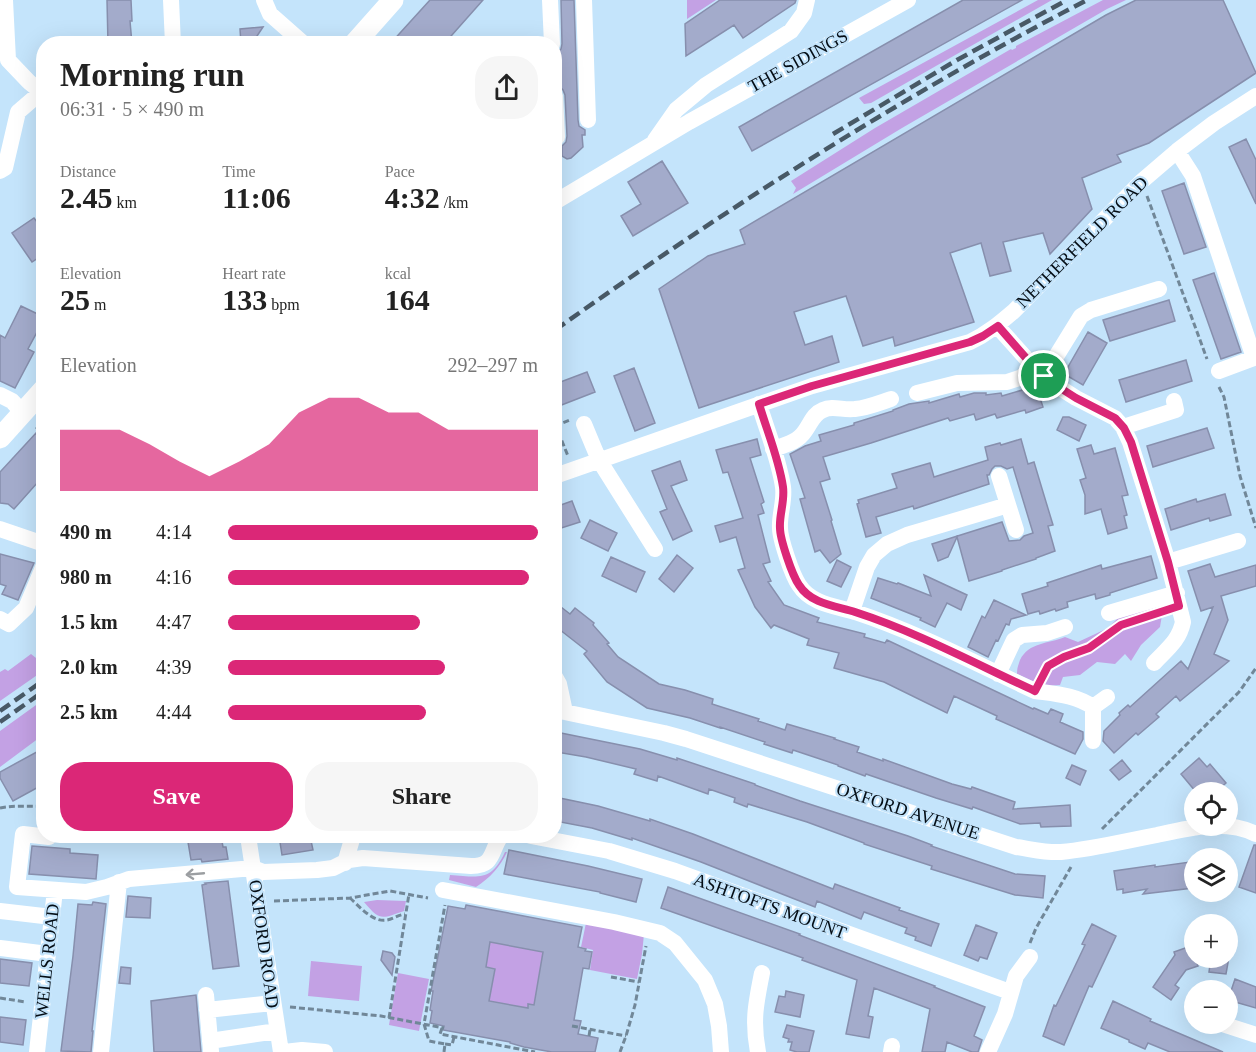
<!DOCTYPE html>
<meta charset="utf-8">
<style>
:root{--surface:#fff;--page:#f6f6f6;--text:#222;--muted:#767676;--accent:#db2777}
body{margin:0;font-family:Georgia,serif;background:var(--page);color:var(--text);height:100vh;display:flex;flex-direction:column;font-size:22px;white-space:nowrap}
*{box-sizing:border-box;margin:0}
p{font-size:20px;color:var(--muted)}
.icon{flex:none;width:33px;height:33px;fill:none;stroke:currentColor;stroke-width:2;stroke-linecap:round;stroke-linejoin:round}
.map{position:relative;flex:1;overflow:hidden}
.drawer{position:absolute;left:36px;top:36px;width:526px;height:807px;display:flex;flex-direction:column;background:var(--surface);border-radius:24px;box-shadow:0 6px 24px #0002}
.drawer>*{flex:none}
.tools{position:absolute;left:1184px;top:782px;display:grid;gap:12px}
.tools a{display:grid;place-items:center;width:54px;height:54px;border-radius:50%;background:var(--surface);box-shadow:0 6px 24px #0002;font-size:30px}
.pin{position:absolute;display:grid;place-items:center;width:51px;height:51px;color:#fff;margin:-26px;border:3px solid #fff;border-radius:50%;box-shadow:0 2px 6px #0007}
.round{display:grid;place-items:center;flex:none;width:63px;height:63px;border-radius:24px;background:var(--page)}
.headline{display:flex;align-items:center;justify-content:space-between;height:102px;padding:0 24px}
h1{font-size:33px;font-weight:700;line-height:45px}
.figures{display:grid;grid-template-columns:repeat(3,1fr);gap:9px;height:102px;padding:6px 24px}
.figures div{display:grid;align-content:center}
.figures b{font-size:30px;font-weight:700}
.figures small{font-size:16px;font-weight:400}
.figures p{font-size:16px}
.chart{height:168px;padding:12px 24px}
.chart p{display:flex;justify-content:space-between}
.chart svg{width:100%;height:108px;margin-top:6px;fill:var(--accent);opacity:.7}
.cta{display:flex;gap:12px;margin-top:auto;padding:12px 24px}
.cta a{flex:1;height:69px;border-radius:24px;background:var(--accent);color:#fff;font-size:24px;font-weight:700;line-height:69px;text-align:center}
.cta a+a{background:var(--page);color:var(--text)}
ul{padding:0 24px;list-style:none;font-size:20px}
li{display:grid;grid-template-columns:96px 72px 1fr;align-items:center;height:45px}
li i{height:15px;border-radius:8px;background:var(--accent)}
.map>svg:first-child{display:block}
.green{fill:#c3a1e4}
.building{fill:#a3abcb;stroke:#878fad;stroke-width:1.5;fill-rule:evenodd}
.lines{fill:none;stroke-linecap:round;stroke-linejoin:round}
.path{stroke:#718798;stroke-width:3;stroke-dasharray:6 3;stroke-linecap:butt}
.minor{stroke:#fff;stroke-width:16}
.major{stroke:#fff;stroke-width:21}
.rail{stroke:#485966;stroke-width:4.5;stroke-dasharray:12 6;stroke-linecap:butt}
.oneway{stroke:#9b9ea1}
.route-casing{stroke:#fff;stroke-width:12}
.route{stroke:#db2777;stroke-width:8}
.labels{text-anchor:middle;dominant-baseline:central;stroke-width:4.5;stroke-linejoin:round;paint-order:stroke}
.street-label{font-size:18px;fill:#040d15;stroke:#c4e4fb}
</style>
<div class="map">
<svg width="1256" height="1052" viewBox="0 0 1256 1052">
<rect width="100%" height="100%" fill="#c4e4fb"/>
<path class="green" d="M687,0H716L687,19Z
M1038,0H1052L871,103L864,104L859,98Z
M1103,0H1126L1107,9L902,128L793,194L796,188L791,181L875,128L1011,49L1012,50L1016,48V46Z
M1167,603L1162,615L1160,627L1141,645L1131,661L1125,654L1115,664L1097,662L1080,675L1063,677L1060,685L1044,686L1017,674C1017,668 1018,666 1020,660C1029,642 1048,644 1065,637L1078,642L1108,628L1119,617Z
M43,652V671L0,701V672L5,669L8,671L31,654L36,658Z
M43,700V735L0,767V731Z
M505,852H507C500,867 490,878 476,887L449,880L450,875C479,877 491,882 505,852Z
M377,900L406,901L404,911C381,919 380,921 364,902Z
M586,923L644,934L642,954L637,979L590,970L593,950L581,947Z
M490,942L533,950L545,945L534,1005L528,1004V1008L497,1016L478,994L483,978L493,980L495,969L486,967Z
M311,961L362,966L359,1001L308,996Z
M398,973L429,979L419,1031L389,1025Z"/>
<path class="building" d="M107,0H131L132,21H130L132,44H108Z
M430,0H483L444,44H390Z
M561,0H574L578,120L579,126L585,130V135H582L583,147L571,158L567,159L562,156V146L566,142L567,136L565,95L563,90L559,86L557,53L561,49L562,44Z
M720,0H796L795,3L743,38L734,25L686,56L685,24Z
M963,0H1022L752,151L739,127Z
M1136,0H1223L1256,73L1149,143L1117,155L1121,162L1082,178L1092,209L1050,254L1043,233L1003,242L1011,271L990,276L981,243L950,253L974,322L895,346L893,337L863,346L846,296L794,312L805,345L832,336L839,362L699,408L659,289L708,256L745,244L740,230L1106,15Z
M263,27L255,39V44H241L240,29Z
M1246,139L1256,160V204L1229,147Z
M662,161L688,203L633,236L621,216L641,204L628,182Z
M1184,183L1206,247L1184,254L1162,191Z
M34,218L44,231V254L32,262L12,233Z
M1214,273L1241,352L1221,359L1193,280Z
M1169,300L1175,321L1110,341L1103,320Z
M21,306L44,317V319L28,349L34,352L15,388L0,381V335L5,338Z
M1088,332L1107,343L1083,385L1064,374Z
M1186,360L1192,381L1126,402L1119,380Z
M634,368L655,423L635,431L614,376Z
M587,372L595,392L559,406L555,395V384Z
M1036,386L1043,407L1026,413L1025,410L997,418L995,414L976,420L974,414L950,421L948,418L871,443L823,457L830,479L820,482L832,520L831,521L841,554L830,563L820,550L815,552L800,499L805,498L790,454L805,446L821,441L819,435L854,425V423L893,411V410L909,404L929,401V403L959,394L960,397L974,393H986V395L1001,393L1002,396Z
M1063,417H1069L1086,425L1079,441L1057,430Z
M1207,428L1214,448L1153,467L1147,446Z
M36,433L44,440V487L38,482L14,509L8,504L0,503V472Z
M757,439L761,455L750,458L764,502L761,504L764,513L758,515L770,562L763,564L771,581L768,582L784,605L819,618L817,622L865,634L864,637L885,643L887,640L1033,709L1034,708L1048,714L1051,709L1063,714L1060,722L1083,732V739L1075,754L996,719L997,716L954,696L947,713L884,682L834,668L839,653L807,645L809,639L774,625L771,628L755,607L738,570L745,568L736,537L720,542L715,526L743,518L728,472L723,473L716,450Z
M1021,439L1028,464L1034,462L1043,492L1053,525L1048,526L1055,551L1036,558V559L1002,570V571L969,581L957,537L948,557L938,561L932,544L1002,522L1009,541L1020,540L1024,536L1033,533L1013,467L1007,469L1001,466H995L992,469L989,475H987L989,484L914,509L913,506L876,517L881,533L866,537L857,504L859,503L858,500L897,488L892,474L930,463L934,477L988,460L985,447L1000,443L1001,445Z
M1091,445L1094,454L1115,448L1128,495L1122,496L1127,515L1124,516L1127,528L1108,534L1101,509L1085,514V495L1080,480L1086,478L1077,449Z
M680,461L687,480L671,486L692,531L673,540L660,512L667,509L652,471Z
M1225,494L1231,515L1210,521L1209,518L1171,530L1165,509L1196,499L1197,502Z
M572,501L580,522L555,530V507Z
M590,520L617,533L608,551L581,538Z
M0,554L34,563L18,600L2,594L6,586L0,584Z
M677,555L693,568L674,592L659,579Z
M1151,556L1157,578L1110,593V595L1096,599L1095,594L1067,602L1068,607L1056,611L1055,609L1040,614L1039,611L1028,614L1022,594L1048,586L1047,583L1101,565L1102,569Z
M611,557L645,572L636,592L602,576Z
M837,560L851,567L841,587L827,581Z
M1210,564L1215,577L1256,565V586L1221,596L1228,620L1214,654L1229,661L1180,701L1176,696L1156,714L1159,717L1138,735L1136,733L1114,753L1103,741L1104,731L1120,715L1119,713L1128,705L1130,707L1181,661L1188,669L1213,607L1201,611L1188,571Z
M924,575L967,595L961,610L947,603L935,627L920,620L921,618L871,598L878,578L897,584L898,583L931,596Z
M994,600L1026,615L1011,619L1009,625L1006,624L998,641L996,640L988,657L968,647L982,616L985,618Z
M561,607L570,614L575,608L594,623L593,625L609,643L607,644L618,657L659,684L685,690L713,699L712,704L759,719L758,721L785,730L787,724L835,738L834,739L859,747L857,752L883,761V759L952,784L971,789L972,787L1015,802L1013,809L1070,805L1071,826L1041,827L1040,823L1020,824L973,807L972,809L936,798L866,774L865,776L838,766V765L793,750L792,753L764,744L765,742L720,727V728L690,718L647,708L607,682L584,654L587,651L555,626V614Z
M561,733L640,749L677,760V758L755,784V785L800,801L908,836L932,845L931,846L1015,874L1045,876L1043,898L1015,895L931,869L932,866L864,844V843L807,822L748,804L747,807L734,802L735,798L709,789L708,794L658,776L657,781L634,774L636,769L586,757L556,752Z
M44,748V784L13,801L0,778V772Z
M1199,758L1207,767L1210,764L1226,783L1216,792H1196L1181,774Z
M1122,760L1131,771L1119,780L1110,770Z
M1072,765L1086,771L1080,785L1066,778Z
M555,797L598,806L650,821V819L693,834L833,889L835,884L900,908L899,910L939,924L931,946L915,940L916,937L905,933L907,928L864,912L861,919L817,901L815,907L701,862L632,838V840L592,828L555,821Z
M187,836H221L223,847H226L228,859L202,862L201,859L191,860Z
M279,836H310L313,850L282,855Z
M1254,845H1256V893L1239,887Z
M32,846L70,849V853L98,855L96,879L29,874Z
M509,850L588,866L642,879L636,902L600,893V892L504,874Z
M1190,862L1193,888L1143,894L1147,889L1123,893V889L1117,890L1114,871L1155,865V867Z
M228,881L239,966L213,969L202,885L206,884L205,883Z
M668,887L800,934L799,935L935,986L934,987L985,1007L974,1036L982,1040L978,1052H972L947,1042L945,1052H922L930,1009L874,988L868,1016L873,1017L869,1038L846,1034L857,980L802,960L803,958L661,908Z
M128,896L151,898L150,918L126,917Z
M93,902L106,904L92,1031H93L91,1052L61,1051L73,956L78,904L92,905Z
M466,905L582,927L578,947L586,949L585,951L592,952L589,969L583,968L574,1020L581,1021L578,1034L598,1038L595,1052H552L524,1047L510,1043V1042L443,1030L444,1026L430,1023L432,1011L430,1010L433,991H431L448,906L465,909ZM490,942L543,952L534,1005L528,1004V1008L489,1001L495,969L486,967Z
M1092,924L1116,936L1092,987L1089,986L1064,1045L1043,1036L1054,1005L1056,1006L1085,945L1082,944Z
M976,925L997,933L987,959L980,957L978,961L964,955Z
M1191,946L1198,966L1186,970L1175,985L1179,988L1171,1000L1153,987L1175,955L1174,952Z
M383,951L392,953L395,957L392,975L381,960Z
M1211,957H1229L1226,974L1209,972Z
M0,959L32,963L29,986L0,983Z
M121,967L131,968L130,984L119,983Z
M1235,979L1256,987V1008L1228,1000Z
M786,991L804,995L800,1017L775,1012L779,996L785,997Z
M196,995L201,1052H154L151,1001Z
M1113,1001L1151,1019L1150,1021L1223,1052H1170L1148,1043L1145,1049L1129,1042V1040L1101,1028Z
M0,1017L26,1020L23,1045L0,1042Z
M787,1025L814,1031L809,1052H797L790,1050L792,1042H788L789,1039L783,1037Z"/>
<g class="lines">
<path class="path" d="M1147,196L1207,359
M1219,387L1224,397L1240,476L1256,528
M555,424L568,456
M555,426L570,420
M36,427L44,433
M1043,676C1053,656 1070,658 1088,649C1098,643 1107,635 1116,628
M0,808C14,805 29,807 44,806
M1102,829L1239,692L1256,668
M350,898C359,906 373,923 387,920C393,919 398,915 405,914
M274,901L350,898L390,891L428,898
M1030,943L1036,928L1071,867
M611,977L639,982
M0,998L26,1002
M290,1007L381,1016L444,1028
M389,1018L409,894
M572,1026L626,1036
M442,1028L440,1034L535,1052
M589,1036L590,1030
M445,1044L452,1045L454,1037
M444,1052L445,1044L429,1041L424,1024L445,905
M620,1052L626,1036L635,1005L646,946"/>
<path class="minor" d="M5,0L8,60L29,82L44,94
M171,0L173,44
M264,0L270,14L304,44
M550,0L552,44
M584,0L588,120
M555,96L557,137
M655,140L676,110L706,85L791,31L804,13L807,0
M1177,151L1193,176L1254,358L1219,371
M0,171L5,168L18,112L40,93
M555,202L689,122L908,0
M997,326L1033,366L1054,384L1076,398L1115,418L1123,427L1130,442L1168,562L1183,622C1179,641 1167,649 1154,663
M1044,376L1081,316L1091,310L1159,289
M917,393L957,383L1007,382L1022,377L1033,366
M0,395L12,401L22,412
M759,404C767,431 779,459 783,487C785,501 779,515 780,528C780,539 792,575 799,585C811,604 835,606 855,612C916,632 977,664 1035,691C1056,694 1075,695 1093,707V741
M584,424L599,460L655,549
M1123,427L1176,410L1174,401
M773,449C785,445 798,442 805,431C811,423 813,414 823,410C833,405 844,411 855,409C867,408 879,403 891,399
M555,476L812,386L970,342C987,334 1000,323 1014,311L1142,181L1177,151L1214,123L1256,96
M999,476L1016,530
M0,529L44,544
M1168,562L1238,541
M852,611L867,567L874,555L887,544L907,535L1008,505
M1109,613L1177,593
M0,619L9,624L26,608L44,565
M998,674L1014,640L1022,635L1047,633L1065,627
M555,677L559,684L565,712
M1093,707L1107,697
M555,710L664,733L686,739L1016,847C1031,849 1046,853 1061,852C1093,849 1125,841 1157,835C1189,828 1225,819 1256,834
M248,836L281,1052
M531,836L609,851L675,871L1010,992
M49,837L23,834L17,887L86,892L107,887L129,879L253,868L263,872L317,870L333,868L349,860L363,858L471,866C495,866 490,851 501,836
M345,863L353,836
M443,890L614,922L660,933L675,943L705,980L715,1004L719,1026L721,1052
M0,911L52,917
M0,948L48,954
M206,995L211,1051
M207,1010L273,1003
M1219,1023L1256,1035
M210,1041L277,1031
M37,1052L55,890
M101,1052L119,882
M284,1052L302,1050L325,1052
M758,1052C752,1021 756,1003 762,973
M891,1052L892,1046
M988,1052L1005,1014L1016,976L1030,957"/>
<path class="major" d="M354,44L393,0
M0,438L44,389"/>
<path class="rail" d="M833,134L957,60L1067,0
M555,330C726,209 902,96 1087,0
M0,711L44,680
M0,722L44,691"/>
</g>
<defs><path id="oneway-shaft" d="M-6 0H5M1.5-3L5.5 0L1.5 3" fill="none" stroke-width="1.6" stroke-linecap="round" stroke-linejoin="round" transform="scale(1.5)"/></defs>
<use class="oneway" href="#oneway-shaft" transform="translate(195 874) rotate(175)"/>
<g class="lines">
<defs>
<path id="route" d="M998,326L1033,366L1054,384L1076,398L1115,418L1124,428L1131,442L1168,562L1179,606L1121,625L1089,648L1064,657L1055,662L1048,666L1035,691C976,664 917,632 855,612C835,606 811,604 799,585C792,575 780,539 780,528C779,515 785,501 783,487C779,459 767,431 759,404L812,386L970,342L983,336Z"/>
</defs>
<use href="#route" class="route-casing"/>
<use href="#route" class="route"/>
</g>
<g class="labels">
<g class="street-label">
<text transform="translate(798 61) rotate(-29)">THE SIDINGS</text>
<text transform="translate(1082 242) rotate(-45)">NETHERFIELD ROAD</text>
<text transform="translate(908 811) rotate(18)">OXFORD AVENUE</text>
<text transform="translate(770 906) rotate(20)">ASHTOFTS MOUNT</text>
<text transform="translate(264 944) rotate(82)">OXFORD ROAD</text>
<text transform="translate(47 961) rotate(-84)">WELLS ROAD</text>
</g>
</g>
</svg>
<div class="tools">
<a><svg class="icon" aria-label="locate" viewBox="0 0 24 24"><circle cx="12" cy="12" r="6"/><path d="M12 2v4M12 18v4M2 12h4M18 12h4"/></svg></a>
<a><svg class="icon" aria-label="layers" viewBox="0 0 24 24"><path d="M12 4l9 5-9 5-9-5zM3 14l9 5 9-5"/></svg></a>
<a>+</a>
<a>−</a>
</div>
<div class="pin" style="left:1044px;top:376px;background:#1e9e55"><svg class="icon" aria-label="arrive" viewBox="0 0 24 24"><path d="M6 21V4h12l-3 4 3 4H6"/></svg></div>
<section class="drawer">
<div class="headline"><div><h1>Morning run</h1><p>06:31 · 5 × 490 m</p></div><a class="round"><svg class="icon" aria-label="share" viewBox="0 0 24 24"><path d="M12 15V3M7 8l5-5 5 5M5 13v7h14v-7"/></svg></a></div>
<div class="figures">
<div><p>Distance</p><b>2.45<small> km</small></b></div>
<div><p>Time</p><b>11:06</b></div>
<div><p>Pace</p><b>4:32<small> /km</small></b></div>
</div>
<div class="figures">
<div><p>Elevation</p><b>25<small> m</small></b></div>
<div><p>Heart rate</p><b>133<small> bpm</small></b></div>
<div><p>kcal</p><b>164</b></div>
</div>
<div class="chart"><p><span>Elevation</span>292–297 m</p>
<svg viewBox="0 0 160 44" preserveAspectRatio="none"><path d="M0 44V19L10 19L20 19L30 25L40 32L50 38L60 32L70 25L80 12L90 6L100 6L110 12L120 12L130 19L140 19L150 19L160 19V44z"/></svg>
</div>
<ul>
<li><b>490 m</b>4:14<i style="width:100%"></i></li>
<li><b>980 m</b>4:16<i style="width:97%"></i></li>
<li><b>1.5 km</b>4:47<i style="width:62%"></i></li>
<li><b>2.0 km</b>4:39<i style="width:70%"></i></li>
<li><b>2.5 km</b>4:44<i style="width:64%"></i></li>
</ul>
<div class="cta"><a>Save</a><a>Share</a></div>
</section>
</div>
